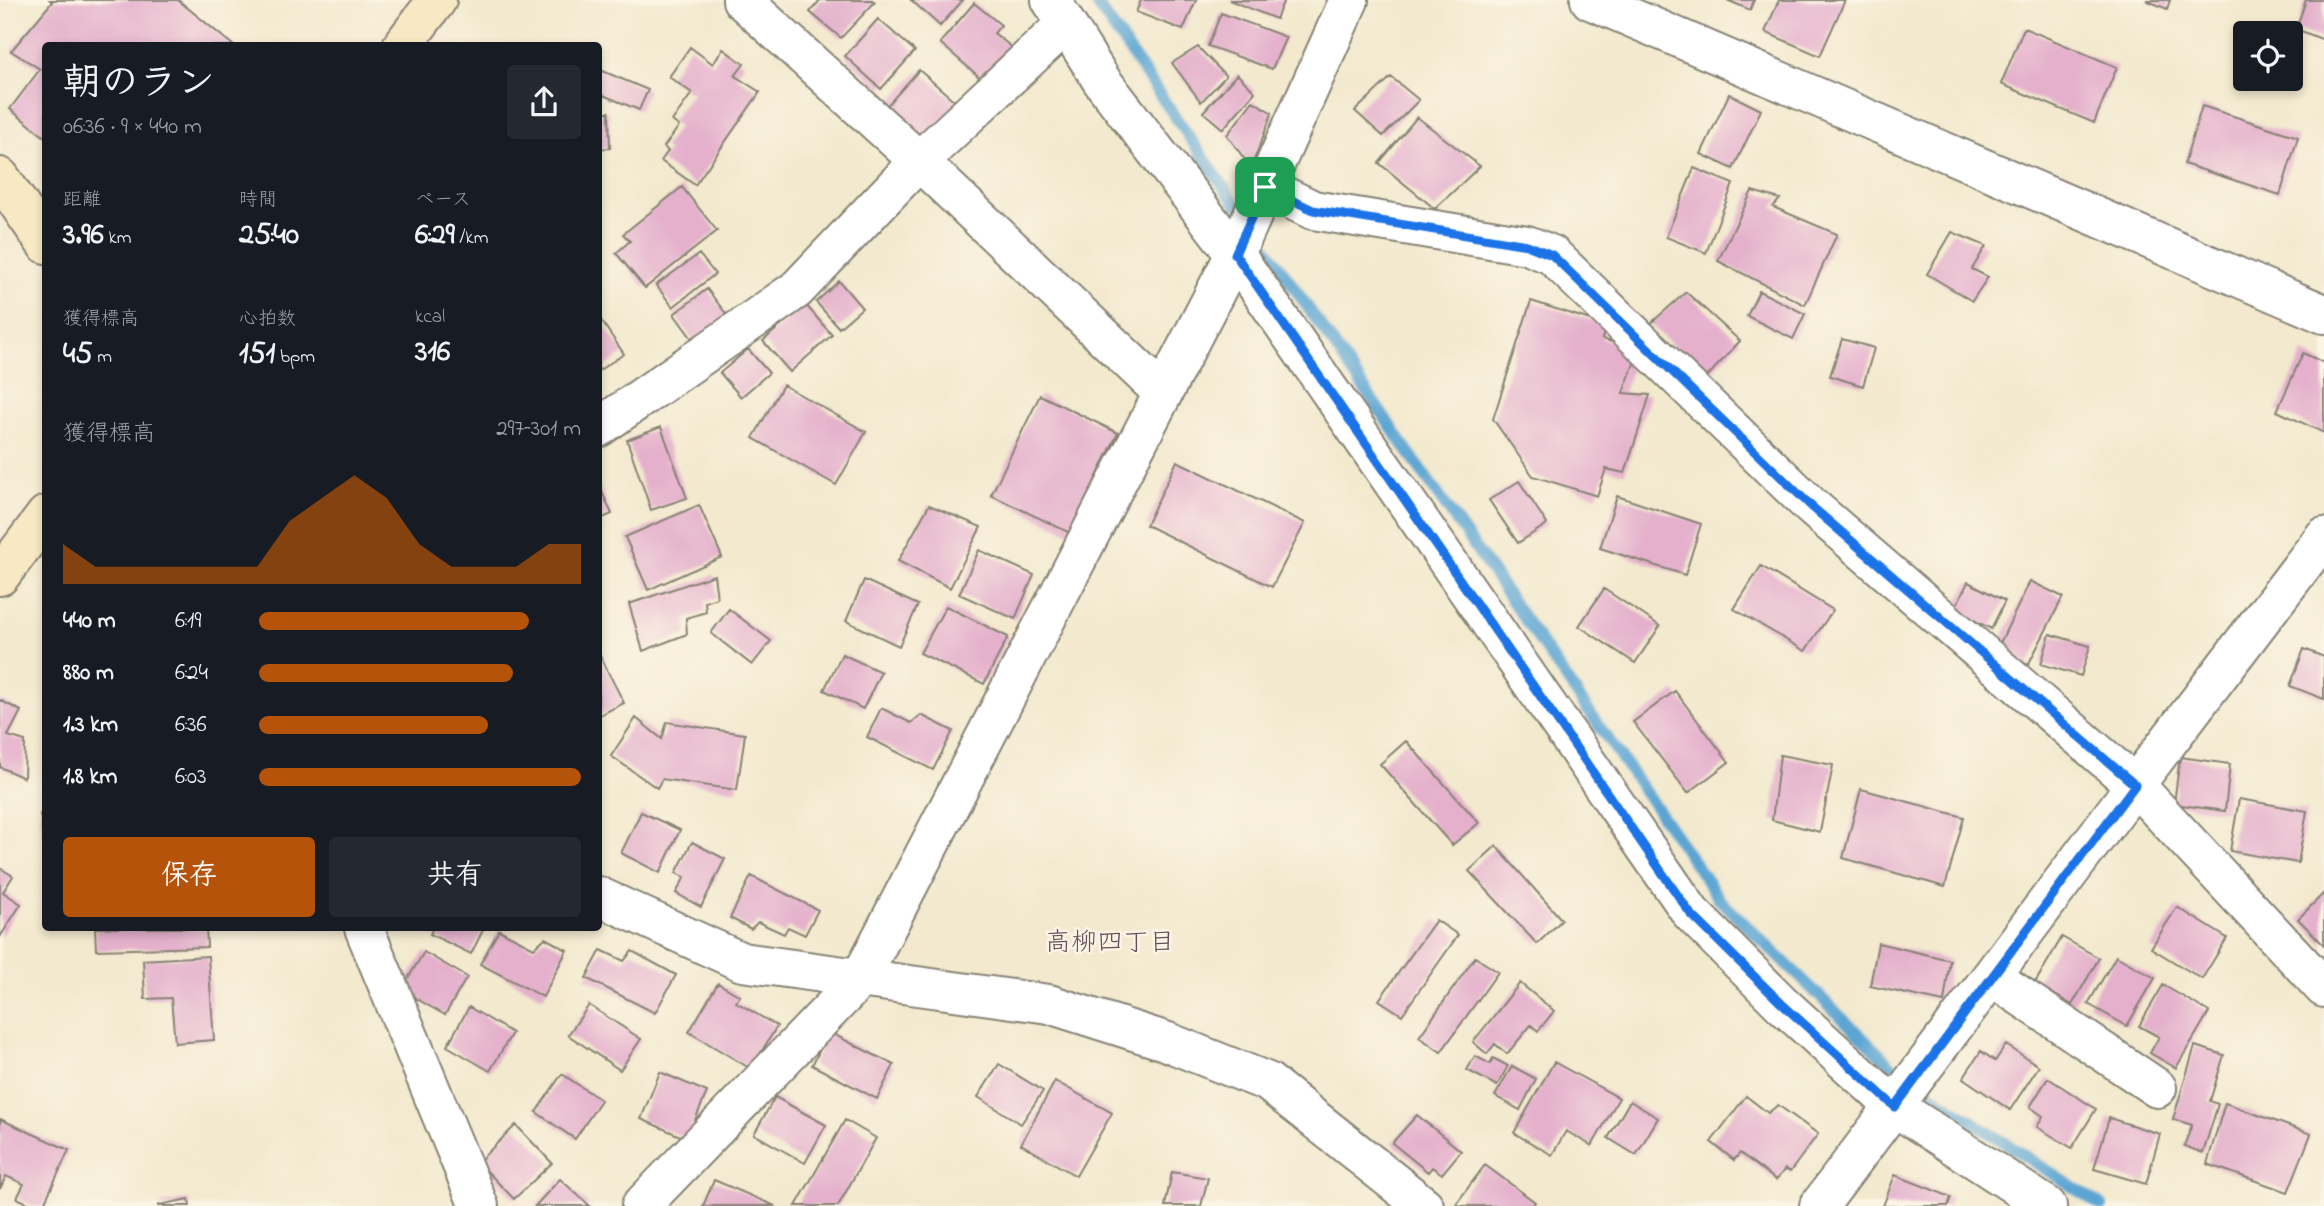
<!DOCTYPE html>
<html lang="ja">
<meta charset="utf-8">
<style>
:root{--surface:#171b24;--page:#242831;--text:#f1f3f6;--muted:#9ea1a6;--accent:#b45309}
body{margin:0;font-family:"Indie Flower","Klee One",sans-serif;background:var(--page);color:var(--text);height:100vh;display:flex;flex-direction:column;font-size:26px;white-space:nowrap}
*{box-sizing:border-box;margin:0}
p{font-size:23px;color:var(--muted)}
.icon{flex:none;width:38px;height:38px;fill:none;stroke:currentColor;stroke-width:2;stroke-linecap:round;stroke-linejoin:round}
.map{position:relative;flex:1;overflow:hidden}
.drawer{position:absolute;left:42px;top:42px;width:560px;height:889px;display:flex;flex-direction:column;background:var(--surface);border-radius:7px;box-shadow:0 4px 10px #0003}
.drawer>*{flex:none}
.controls{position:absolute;left:2233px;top:21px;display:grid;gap:14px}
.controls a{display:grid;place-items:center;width:70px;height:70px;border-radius:7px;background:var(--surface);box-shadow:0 4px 10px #0003;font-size:35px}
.pin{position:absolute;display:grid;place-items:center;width:60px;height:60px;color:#fff;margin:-30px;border-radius:14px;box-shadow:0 4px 10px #0006}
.round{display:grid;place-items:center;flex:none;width:74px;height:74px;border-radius:7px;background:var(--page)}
.overview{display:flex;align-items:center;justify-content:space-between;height:119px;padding:0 21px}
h1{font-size:38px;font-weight:700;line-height:52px}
.figures{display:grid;grid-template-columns:repeat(3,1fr);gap:10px;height:119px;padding:7px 21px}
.figures div{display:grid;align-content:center}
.figures b{font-size:30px;font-weight:700}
.figures small{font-size:19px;font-weight:400}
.figures p{font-size:19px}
.chart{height:196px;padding:14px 21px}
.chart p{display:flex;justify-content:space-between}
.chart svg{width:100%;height:126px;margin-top:7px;fill:var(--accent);opacity:.7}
.action{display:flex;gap:14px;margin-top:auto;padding:14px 21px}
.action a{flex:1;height:80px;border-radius:7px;background:var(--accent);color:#fff;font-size:28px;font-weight:700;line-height:80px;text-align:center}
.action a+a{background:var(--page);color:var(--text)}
ul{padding:0 21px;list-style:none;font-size:23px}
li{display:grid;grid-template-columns:112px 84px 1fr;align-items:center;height:52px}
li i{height:18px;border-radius:9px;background:var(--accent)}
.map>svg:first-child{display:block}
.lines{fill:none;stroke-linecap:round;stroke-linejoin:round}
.stream{stroke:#5ca5d3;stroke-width:12}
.building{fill:#e4b0cc}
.street-casing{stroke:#878275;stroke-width:42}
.secondary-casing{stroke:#878275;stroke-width:42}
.street{stroke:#fff;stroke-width:38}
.secondary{stroke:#f8e8c3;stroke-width:38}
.route-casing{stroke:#fff;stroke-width:14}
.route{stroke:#1a73e8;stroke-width:9}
.labels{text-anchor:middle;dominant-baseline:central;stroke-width:5;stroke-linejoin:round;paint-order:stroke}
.neighbourhood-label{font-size:26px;fill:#62505a;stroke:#fcf5e5}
</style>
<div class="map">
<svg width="2324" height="1206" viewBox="0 0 2324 1206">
<rect width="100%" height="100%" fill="#fcf5e5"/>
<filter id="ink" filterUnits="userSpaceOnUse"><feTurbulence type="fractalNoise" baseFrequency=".0143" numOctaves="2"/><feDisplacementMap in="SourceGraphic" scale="14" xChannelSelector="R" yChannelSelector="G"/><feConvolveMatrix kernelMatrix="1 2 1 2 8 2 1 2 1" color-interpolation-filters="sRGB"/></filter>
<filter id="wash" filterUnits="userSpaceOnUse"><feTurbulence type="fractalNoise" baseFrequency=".00686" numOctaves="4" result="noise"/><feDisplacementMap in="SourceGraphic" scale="28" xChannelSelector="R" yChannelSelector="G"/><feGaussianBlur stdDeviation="1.57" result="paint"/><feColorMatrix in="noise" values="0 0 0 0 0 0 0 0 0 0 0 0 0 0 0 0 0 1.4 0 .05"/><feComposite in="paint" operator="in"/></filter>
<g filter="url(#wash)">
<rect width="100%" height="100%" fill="#f2e9ce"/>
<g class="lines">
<path class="stream" d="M1094,0L1720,900L1902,1076L2102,1206"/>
</g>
<g id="blocks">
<path class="building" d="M50,0H178L234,46H46V138L10,109L40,69L11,51L52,2Z
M820,0H872L875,2L841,38L810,12Z
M911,0H963L940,26Z
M1141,0H1196L1183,30L1136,12Z
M1229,0H1284L1276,19Z
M1727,0H1754L1750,10Z
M1779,0H1845L1820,56L1765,32Z
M2146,0H2170L2167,9Z
M2306,0H2324V40L2296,29Z
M974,3L1001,25L994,33L1014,49L984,81L940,43Z
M1221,13L1286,37L1272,69L1208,46Z
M878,19L915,51L881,89L845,56Z
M2024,28L2117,67L2094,123L2001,84Z
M690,47L713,64L723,49L744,64L735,76L760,92L695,185L661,161L668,151L664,147L679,126L672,121L692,93L669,77Z
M1198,47L1226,76L1201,102L1172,63Z
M598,69L648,90L639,110L598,93Z
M919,70L957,103L924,141L885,108Z
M1237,74L1255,92L1223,129L1203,112Z
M1391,77L1419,100L1383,136L1355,111Z
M1729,94L1761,110L1733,169L1701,154Z
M1253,101L1272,113L1251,168L1227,135Z
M2202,106L2298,137L2280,195L2184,164Z
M598,112H609L610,148L598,149Z
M1417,117L1480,166L1435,209L1379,163Z
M1694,168L1733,184L1706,253L1666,237Z
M682,187L717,231L645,288L616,253L630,241L623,234Z
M1752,191L1780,199L1773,207L1837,234L1805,305L1718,261Z
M1952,232L1986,246L1972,269L1988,277L1972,301L1927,274Z
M699,254L715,274L673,307L656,285Z
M839,281L862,308L839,328L816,302Z
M707,289L727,315L693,340L674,314Z
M1759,291L1805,314L1793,339L1747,316Z
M1686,292L1740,341L1706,378L1650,324Z
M1531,301L1606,325L1602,339L1639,350L1623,393L1650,395L1625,473L1606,469L1597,496L1533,476L1493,419Z
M805,304L832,335L790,372L763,341Z
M598,316L624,354L598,371Z
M1842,339L1874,348L1863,386L1830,376Z
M748,349L769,373L741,397L720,373Z
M2303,353L2324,363V433L2277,411Z
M783,385L866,432L836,485L753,438Z
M1040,395L1118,433L1070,533L991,495Z
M661,427L687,498L651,510L627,440Z
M1177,461L1305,523L1272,587L1146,525Z
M1519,481L1547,524L1518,543L1489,500Z
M598,483L612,514L598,520Z
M1617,496L1701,524L1685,575L1600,548Z
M699,505L722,557L648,590L625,537Z
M929,505L981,527L950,588L898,561Z
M979,550L1034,575L1015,619L959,594Z
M1761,566L1833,610L1805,651L1734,609Z
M714,575L717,598L705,602L706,612L686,618L687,634L643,651L629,604Z
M864,580L918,605L899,646L846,621Z
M2030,581L2063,597L2028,665L1998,647Z
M1968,582L2005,601L1991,629L1954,610Z
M1604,589L1660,626L1635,663L1579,626Z
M946,606L1008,637L984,684L920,653Z
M729,609L771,641L752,665L711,633Z
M2050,634L2090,646L2081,676L2041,664Z
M2304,649L2324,657V699L2290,686Z
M598,652L624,703L598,716Z
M842,654L881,672L863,709L824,690Z
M1675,691L1729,762L1688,793L1633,722Z
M0,700L21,711L8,736L25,741L24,778L0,767Z
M881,708L911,723L921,715L953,731L933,770L867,737Z
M636,718L662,739L667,722L745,734L737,790L662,779L657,788L611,756Z
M1406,741L1479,823L1452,845L1380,764Z
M1780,755L1833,765L1820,832L1772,820Z
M2180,757L2230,764L2225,811L2174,804Z
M1861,789L1964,817L1945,887L1843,858Z
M2239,799L2307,811L2298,863L2230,851Z
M641,812L680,830L660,873L621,853Z
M46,813V839H44L40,814Z
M692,842L725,859L701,907L676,893L685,877L676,873Z
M1496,846L1562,920L1537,944L1469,871Z
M0,868L13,876L3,892L21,904L0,937Z
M751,876L818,910L805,935L788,927L784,934L758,922L751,929L730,918Z
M2324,893V945L2298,919Z
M2177,907L2227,938L2202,979L2151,948Z
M1436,920L1458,935L1402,1015L1379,1000Z
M95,928H206L207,947L96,950Z
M433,928H484L471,954L430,934Z
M499,930L534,948L545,938L567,950L543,997L480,964Z
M2062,937L2099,958L2072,1005L2035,983Z
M1878,943L1950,960L1944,1002L1870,986Z
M601,950L624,961L632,951L676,975L655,1013L586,978Z
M424,952L467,977L445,1015L401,990Z
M208,956L214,1040L175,1043L171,998L145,999L143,960Z
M2116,956L2155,978L2127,1026L2088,1004Z
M1475,957L1498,972L1441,1052L1419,1037Z
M718,983L740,996L736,1002L777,1026L751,1069L689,1032Z
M1520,983L1554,1011L1538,1031L1531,1025L1507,1054L1495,1044L1487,1054L1473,1042Z
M2163,985L2209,1012L2176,1068L2150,1053L2159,1037L2139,1026Z
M589,1005L641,1039L620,1070L568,1035Z
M469,1007L512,1033L490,1071L447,1046Z
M829,1032L894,1065L877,1099L812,1065Z
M2006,1045L2039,1066L2010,1110L1963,1078L1981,1051L1995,1061Z
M2195,1046L2224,1055L2210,1101L2218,1104L2203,1153L2184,1146L2192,1125L2173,1119Z
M1475,1056L1490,1064L1493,1058L1508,1066L1497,1086L1467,1070Z
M1554,1062L1619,1098L1592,1146L1566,1131L1552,1155L1514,1133Z
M999,1064L1043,1091L1021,1124L978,1097Z
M1512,1066L1536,1079L1520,1110L1495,1096Z
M660,1072L707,1092L687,1139L641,1119Z
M562,1074L601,1100L575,1139L536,1112Z
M2048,1078L2096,1109L2072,1148L2037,1127L2043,1116L2030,1107Z
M1055,1081L1112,1113L1076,1176L1021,1144Z
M1746,1096L1768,1113L1778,1105L1818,1134L1790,1172L1785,1169L1776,1180L1740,1153L1734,1160L1711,1142Z
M775,1097L826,1125L805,1163L754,1134Z
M1630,1101L1658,1118L1636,1155L1608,1138Z
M2225,1103L2311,1134L2288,1192L2207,1164Z
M1417,1115L1461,1151L1442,1174L1432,1167L1428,1172L1392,1143Z
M2109,1118L2160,1134L2146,1184L2094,1169Z
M0,1119L69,1150L43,1206H34L17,1198L24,1184L6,1176L0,1189Z
M845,1120L876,1138L838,1206H796Z
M516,1125L552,1163L514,1199L478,1162Z
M1485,1165L1535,1202L1532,1206H1460L1456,1204Z
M1172,1172L1208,1178L1201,1206H1165Z
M1895,1175L1951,1197L1948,1206H1883Z
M560,1179L590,1206H535Z
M714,1180L775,1206H703Z
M189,1199L190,1206H159V1205Z"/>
</g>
</g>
<g filter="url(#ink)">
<use href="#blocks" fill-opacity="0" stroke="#878275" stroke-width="2"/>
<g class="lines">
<defs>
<path id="street" d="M742,0L919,161L1163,393
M1051,0L1102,81L1235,254L1691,913L1782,1004L1895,1107L2047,1206
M1590,0L2324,314
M1265,187L1313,210L1527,245L1552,255L1811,506L2135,785L2324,988
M598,428L796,290L919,161L1066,24
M598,896L742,962L1049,1004L1165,1041L1268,1082L1424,1206
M364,928L479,1206
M1992,977L2157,1088
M641,1206L860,979L1235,254L1349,0
M1819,1206L2135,785L2324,537"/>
<path id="secondary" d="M402,46L437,0
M0,177L46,244
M0,576L46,515"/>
</defs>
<use href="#street" class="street-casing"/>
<use href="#secondary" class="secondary-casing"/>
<use href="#street" class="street"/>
<use href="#secondary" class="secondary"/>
</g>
</g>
<g class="lines" filter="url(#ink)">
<defs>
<path id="route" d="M1265,187L1313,210L1527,245L1552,255L1811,506L2135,785L1895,1107L1782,1004L1690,913L1235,254Z"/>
</defs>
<use href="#route" class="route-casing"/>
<use href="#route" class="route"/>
</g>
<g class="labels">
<g class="neighbourhood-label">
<text x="1110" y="944">高柳四丁目</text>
</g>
</g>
</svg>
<div class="controls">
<a><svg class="icon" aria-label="locate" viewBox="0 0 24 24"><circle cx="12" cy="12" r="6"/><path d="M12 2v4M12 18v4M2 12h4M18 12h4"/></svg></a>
</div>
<div class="pin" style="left:1265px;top:187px;background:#1e9e55"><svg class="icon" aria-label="arrive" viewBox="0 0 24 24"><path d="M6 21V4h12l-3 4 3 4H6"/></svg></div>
<section class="drawer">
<div class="overview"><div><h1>朝のラン</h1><p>06:36 · 9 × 440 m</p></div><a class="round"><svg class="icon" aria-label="share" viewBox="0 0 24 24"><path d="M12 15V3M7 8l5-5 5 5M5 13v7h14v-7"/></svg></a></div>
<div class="figures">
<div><p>距離</p><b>3.96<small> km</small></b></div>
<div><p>時間</p><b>25:40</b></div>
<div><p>ペース</p><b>6:29<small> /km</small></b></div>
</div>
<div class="figures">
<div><p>獲得標高</p><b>45<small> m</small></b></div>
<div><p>心拍数</p><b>151<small> bpm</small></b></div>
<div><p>kcal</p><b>316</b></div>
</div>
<div class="chart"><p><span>獲得標高</span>297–301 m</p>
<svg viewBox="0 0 160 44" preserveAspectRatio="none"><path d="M0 44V30L10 38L20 38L30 38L40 38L50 38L60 38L70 22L80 14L90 6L100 14L110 30L120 38L130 38L140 38L150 30L160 30V44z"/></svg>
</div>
<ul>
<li><b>440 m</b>6:19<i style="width:84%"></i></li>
<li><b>880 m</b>6:24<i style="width:79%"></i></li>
<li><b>1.3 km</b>6:36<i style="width:71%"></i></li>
<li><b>1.8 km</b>6:03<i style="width:100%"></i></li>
</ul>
<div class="action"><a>保存</a><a>共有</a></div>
</section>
</div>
